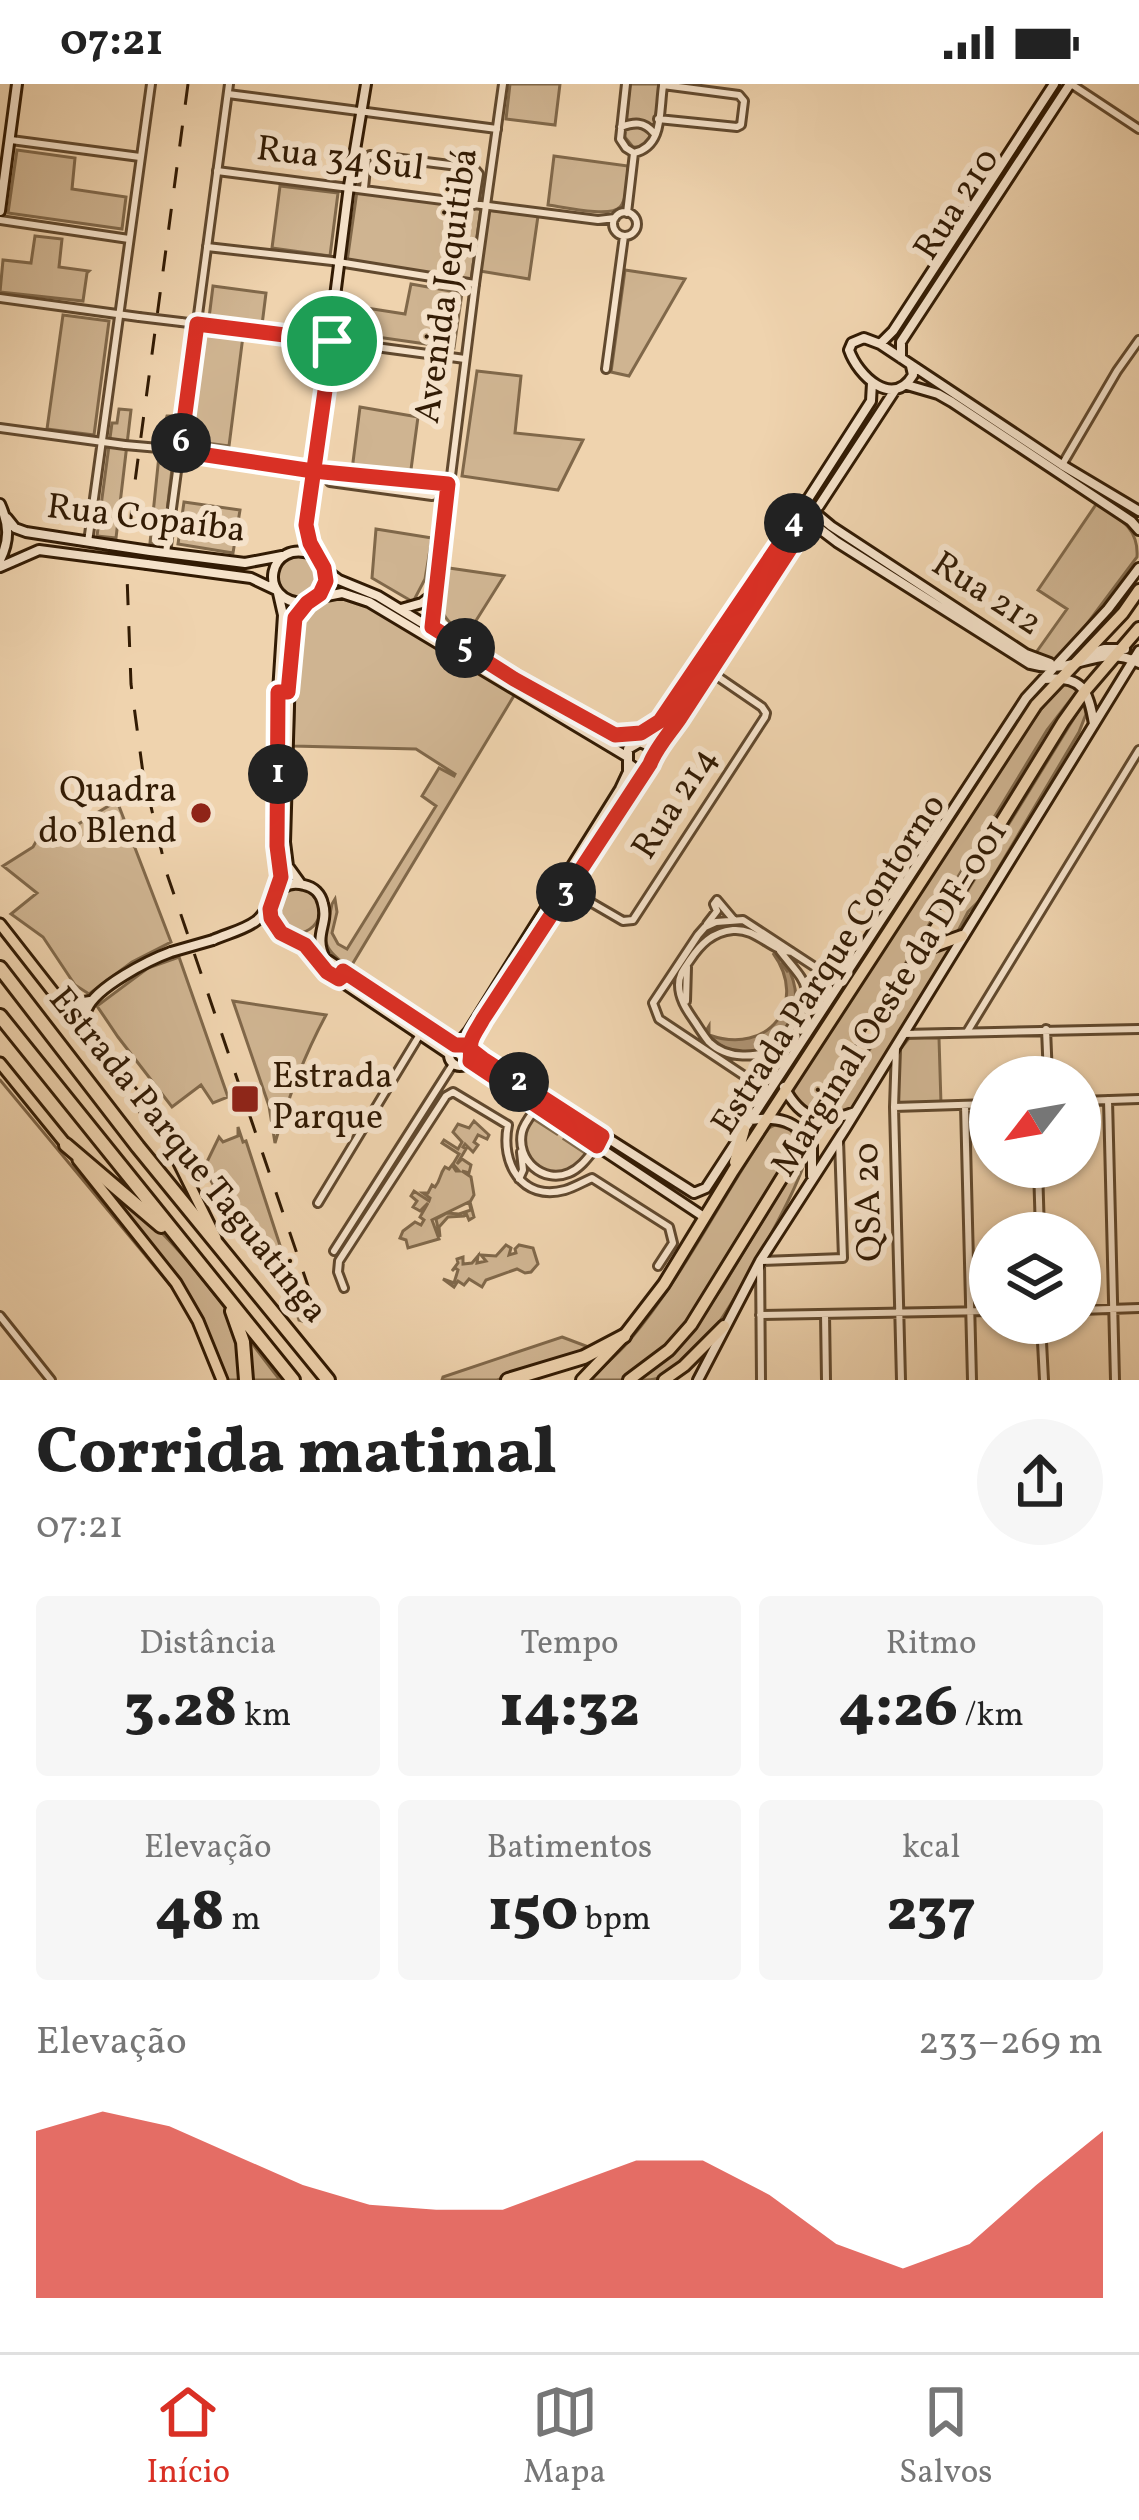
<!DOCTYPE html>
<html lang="pt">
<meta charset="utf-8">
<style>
:root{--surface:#fff;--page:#f6f6f6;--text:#222;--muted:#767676;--line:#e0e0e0;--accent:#d93025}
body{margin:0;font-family:Vollkorn,serif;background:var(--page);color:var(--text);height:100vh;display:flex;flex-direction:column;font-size:45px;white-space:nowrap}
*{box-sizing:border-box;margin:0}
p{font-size:39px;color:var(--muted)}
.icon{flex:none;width:66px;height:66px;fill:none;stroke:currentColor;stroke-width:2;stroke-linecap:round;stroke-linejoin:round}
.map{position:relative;height:1296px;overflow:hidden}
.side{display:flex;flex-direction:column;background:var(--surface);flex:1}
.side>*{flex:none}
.needle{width:78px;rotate:239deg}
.buttons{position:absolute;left:969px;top:972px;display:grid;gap:24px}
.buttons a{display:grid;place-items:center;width:132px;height:132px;border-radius:50%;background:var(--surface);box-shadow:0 3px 9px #0004;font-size:60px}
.pin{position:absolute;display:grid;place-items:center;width:102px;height:102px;color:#fff;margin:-51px;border:6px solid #fff;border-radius:50%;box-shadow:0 3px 12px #0007}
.km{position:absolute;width:60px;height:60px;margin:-30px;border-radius:50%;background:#222;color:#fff;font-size:33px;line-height:60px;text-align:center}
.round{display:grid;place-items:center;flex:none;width:126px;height:126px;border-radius:63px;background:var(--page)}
.summary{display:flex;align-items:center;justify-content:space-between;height:204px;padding:0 36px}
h1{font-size:66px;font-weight:800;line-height:90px}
.metrics{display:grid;grid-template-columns:repeat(3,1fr);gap:18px;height:204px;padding:12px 36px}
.metrics div{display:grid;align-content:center;border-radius:12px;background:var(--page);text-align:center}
.metrics b{font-size:60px;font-weight:800}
.metrics small{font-size:33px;font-weight:400}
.metrics p{font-size:33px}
.chart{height:336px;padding:24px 36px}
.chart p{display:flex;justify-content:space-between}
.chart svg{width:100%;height:216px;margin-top:12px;fill:var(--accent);opacity:.7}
.status{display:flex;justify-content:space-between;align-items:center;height:84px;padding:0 60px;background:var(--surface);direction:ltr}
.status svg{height:33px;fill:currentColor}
.menu{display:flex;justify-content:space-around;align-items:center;height:168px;border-top:3px solid var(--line);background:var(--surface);font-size:33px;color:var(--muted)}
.menu a{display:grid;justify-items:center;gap:6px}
.menu .current{color:var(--accent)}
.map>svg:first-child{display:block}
.green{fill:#cfb491;stroke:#80684a;stroke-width:3}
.water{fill:#af9474;stroke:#7d6447;stroke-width:3}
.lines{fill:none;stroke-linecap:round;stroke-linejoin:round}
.stream{stroke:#7d6447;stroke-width:3}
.minor-casing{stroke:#61492e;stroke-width:12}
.tertiary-casing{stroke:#61492e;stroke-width:12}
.secondary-casing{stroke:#321b04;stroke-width:14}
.primary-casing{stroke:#321b04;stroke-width:15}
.trunk-casing{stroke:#321b04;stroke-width:16}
.motorway-casing{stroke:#321b04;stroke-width:18}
.minor{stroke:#f5e2ca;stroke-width:6}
.tertiary{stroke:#f5e2ca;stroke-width:6}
.secondary{stroke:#f5e2ca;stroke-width:8}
.primary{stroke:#efd3ae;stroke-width:9}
.trunk{stroke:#efd3ae;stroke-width:10}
.motorway{stroke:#efd3ae;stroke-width:12}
.rail{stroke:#321b04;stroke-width:3;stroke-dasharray:21 21;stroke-linecap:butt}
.tertiary-bridge-casing{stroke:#61492e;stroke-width:12;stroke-linecap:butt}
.secondary-bridge-casing{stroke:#321b04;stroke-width:14;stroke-linecap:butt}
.tertiary-bridge{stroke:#f5e2ca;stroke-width:6}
.secondary-bridge{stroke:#f5e2ca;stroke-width:8}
.route-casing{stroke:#fff;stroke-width:24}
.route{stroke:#d93025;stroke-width:15}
.poi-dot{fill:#8f2418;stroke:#f5e2ca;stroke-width:4.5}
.labels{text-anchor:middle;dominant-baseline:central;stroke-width:12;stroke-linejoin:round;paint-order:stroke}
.street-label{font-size:36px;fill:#321b04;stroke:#f5e2ca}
.poi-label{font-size:36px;fill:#321b04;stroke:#f5e2ca;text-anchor:end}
</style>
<div class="status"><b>07:21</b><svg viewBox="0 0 49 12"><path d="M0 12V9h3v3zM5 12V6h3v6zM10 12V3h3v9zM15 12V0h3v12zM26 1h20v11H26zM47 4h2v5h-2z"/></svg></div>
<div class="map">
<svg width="1139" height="1296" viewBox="0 0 1139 1296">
<rect width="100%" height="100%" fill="#efd3ae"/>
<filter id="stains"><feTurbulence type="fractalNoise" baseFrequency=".00167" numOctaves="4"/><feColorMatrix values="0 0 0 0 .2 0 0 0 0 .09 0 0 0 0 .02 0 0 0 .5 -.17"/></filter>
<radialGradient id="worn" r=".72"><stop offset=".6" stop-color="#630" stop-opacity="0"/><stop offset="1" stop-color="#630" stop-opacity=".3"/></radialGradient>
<path class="green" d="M510,0H560L555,41L506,35Z
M630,0H660L653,53L641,63H633L624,52Z
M17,66L75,74L72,105L126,113L122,145L8,129Z
M554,72L628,82C627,93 628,114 620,123C611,134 563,123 548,121Z
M280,102L338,109L330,172L272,164Z
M357,107L481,124L471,196L347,178Z
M488,126L538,132L529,195L480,187Z
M35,152L62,155L59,183L89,187L87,189L83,217L0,208L3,176L31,179Z
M625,186L685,195L629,292L611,288Z
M411,200L462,209L454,264L356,250L360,223L405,230Z
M213,202L266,209L262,241L209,234Z
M63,231L109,237L94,351L47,345Z
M199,246L243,252L229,362L184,356L186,345H193L203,264L197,262Z
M477,287L521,292L515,349L583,356L558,406L462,392Z
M360,323L418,333L410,393L352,386Z
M119,325L131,326L116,454L97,452L112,339H117Z
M167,332H173L171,350L176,351L163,461L150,459L161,352Z
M184,418L240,426L233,469L178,460Z
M1097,419C1119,434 1139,444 1137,473L1063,572L1053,577L1035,570L1067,525L1038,506Z
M376,445L432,454L425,495L413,518L372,494Z
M276 493a23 23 0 1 1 46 0a23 23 0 1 1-46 0Z
M449,484L504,492L467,551C431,529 442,522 449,484Z
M335,514L351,515L370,522L515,610L350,884C317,861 325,856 332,820L335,815L337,828L332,849L338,860L347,865L436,722L422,712L439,684L454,692L455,690L416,665L293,662L297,540L309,523Z
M1066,599L1078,606L1047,646L814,1030C803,1027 795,1019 791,1007L1029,642L1052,610Z
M1084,618L1086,630L1079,648L979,817L968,828L956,851L936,858Z
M117,717L171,858L132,878L89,910L75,901L43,853L11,830L37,809L3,782L33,763L38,754L43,761Z
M274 826a23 23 0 1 1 46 0a23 23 0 1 1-46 0Z
M953,860L851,1028L829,1033L925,874L932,868Z
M179,873L228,1013L213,1019L201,1001L172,1023L118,953L97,922L148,884Z
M233,917L326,931C304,972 288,1014 275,1059L269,1022Z
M910,953L939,954L941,1020L898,1022L897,969Z
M532,1034L557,1050L560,1047L566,1052L564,1055L588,1071C571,1089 558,1093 535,1085C525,1068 518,1049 532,1034Z
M474,1037L489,1051L487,1055L478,1051L474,1058L478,1061L473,1068L465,1060L463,1063L466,1065L457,1080L462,1075L471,1081L469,1089L462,1087L471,1093L474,1111L470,1118L474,1133L469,1136L466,1129L464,1132L448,1133L439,1143L440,1153L436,1135L447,1129L459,1130L471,1126L469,1118L432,1136L439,1155L408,1164L406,1156L400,1154L403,1147L415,1138L421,1141L424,1136L420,1133L428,1119L420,1127L413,1123L417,1117L411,1112L414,1107L429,1117L430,1114L423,1109H428L432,1101L435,1103C441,1096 439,1091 445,1083L449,1085L452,1081L456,1087H459L453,1080L459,1070L442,1059L444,1056L458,1065L462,1058L453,1048L458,1040L469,1044Z
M775,1041L790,1045L798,1058L677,1256L624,1296H589C602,1283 617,1271 629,1257C684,1192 721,1114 769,1044Z
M238,1043L243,1058L246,1057L305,1238L299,1236L292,1215L239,1148L204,1084L219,1053L223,1058L238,1052Z
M808,1061C810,1089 727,1232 705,1258C696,1269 682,1281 670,1289C659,1296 649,1296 635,1296L670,1271L683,1259L722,1204Z
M111,1110C162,1129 243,1250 280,1296H227L213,1262L177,1195Z
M506,1161L511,1164L509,1171L516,1169L515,1165L519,1161L533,1164L538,1180L531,1188L525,1189L517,1185L486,1196L482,1203L469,1195L464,1201L458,1197L454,1203L443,1195L454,1199L458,1186L455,1184L452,1187L458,1179L457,1175L463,1173V1180L472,1179L478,1172L477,1179L486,1177L481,1171L496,1172Z
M562,1253L594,1265L558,1279L497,1296H442L443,1293Z"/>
<path class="water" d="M773,869L784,878L782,880L788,888L786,880C823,944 745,1000 706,947L709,942V951C769,972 809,919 773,869Z"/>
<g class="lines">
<path class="stream" d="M0,996L175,1207"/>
<defs>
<path id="minor" d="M626,0L620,55L626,64L634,69
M228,10L497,45
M658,35L737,43L741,41L744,17L739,11L663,1
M621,43C634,38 644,37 654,49
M11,56L140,73
M634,69C664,62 659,28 663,2
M217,87L598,136L615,134
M364,104L367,74L370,71L474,84L479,90L474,121
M613 140a12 12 0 1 1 24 0a12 12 0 1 1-24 0Z
M627,129L634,69
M0,136L129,155
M207,163L332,177L475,200
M331,257L465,275
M606,285L624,152
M313,387L449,400
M331,388L330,398L432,412L434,399
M568,805L623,837L633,836L765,633L766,629L762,623L711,588
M707,840L717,827L714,820L717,816L733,835
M780,867C804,898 817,902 794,939C789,946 785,955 777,961C759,976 726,975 709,958C703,951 698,942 693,935C686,925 679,914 679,901C679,890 684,885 690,876C700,861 712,848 733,846C757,844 770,867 792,868
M686,917L687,883
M1046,945L1048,993
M967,948L1139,666
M903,950L1139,945
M896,964L894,1023L901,1296
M757,972L769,975L777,968L776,962
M758,1001L659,935L653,919L698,851L705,843L716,838L743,836L827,891
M1108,1016L1115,1296
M1080,1017L1139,1015
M965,1021L972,1296
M537,1023C532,1030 524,1039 522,1048C516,1076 543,1100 569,1089C581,1084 589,1072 597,1062
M894,1023L990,1020
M1038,1083L1040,1149
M519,1095L523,1086L521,1068
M318,1119L419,952
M334,1167L453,980
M344,1204L338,1188L339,1177L446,1012L453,1008L508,1041C500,1079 522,1118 565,1106C575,1103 583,1098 592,1094L669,1143L673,1159L658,1182
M1080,1226L1139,1224
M825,1230L826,1296
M760,1231L990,1227
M1041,1239L1044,1296
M761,1296L760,1177L843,1174L839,1056"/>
<path id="tertiary" d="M1071,0L1139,45
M0,214L139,233
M181,238L331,257
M0,344L125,361
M159,364L313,387
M1062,381L1117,287L1139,256
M88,458L151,0
M166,469L229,0
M432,544L475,200L503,0
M0,1232L51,1296"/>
<path id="secondary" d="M0,127L17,0
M880,260L893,247L1054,0
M901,274V258L1070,0
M911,282L913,291C893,325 858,292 849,266L852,259L864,254L880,260L1062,381L1139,427
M907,301L938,310L952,318L1131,437L1139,446
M0,420C9,440 10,456 0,476
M819,422L895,306
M819,432L831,442L1026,570L1050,579
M798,433V421L808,415L871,317L872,299
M7,434L15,444L26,448L110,461
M807,439L680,634C669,650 656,664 650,680L483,935L474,950L470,967L483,975L694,1109L706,1104L1026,614L1108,525L1139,484
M812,439L837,458L1030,580C1075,593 1096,558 1139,579
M150,467L245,479L282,472
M147,480L251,494L276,506
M0,483L39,466L108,475
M327,487L339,496L378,512L514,595L633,660
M317,514L342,509L369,518L626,672
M305,519C255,519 268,452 314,471
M401,525L422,519L435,509
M1087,570L1104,565H1125
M1044,595C1082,591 1088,605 1094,640
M618,651L641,649L654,641
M643,659L798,433
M644,684L636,685L628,679V665L640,658L647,661L652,668
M301,800L288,782L285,758L291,554C293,541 296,528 307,519C316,511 324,510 325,497C328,478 307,462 306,441L349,102L366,0
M277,808L281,793L277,762L278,608L283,531L278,509
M270,823L274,842L281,849L305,861L327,888L449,970
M213,856C226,850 244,846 256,837C273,824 276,793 304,801C314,803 321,810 323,820C329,840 313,851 325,874L455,961
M61,916L77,919L90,917
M85,945C85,939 85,931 87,925C96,903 149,876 171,868
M449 971a11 11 0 1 1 22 0a11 11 0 1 1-22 0Z
M458,960L469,947L620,705L628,688V679
M469,977L704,1133
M784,1003C801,1036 822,1041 855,1028
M750,1036C777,1032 797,1036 812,1061V1092
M698,1296L760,1177L845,1045L1139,567"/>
<path id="primary" d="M0,840L165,1051L216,1154
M0,979L68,1063
M78,1076L176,1199L198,1237L222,1296"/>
<path id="trunk" d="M923,866L962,852
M735,1078L744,1046
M582,1296L624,1252L664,1200L733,1087L1036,621L1123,529L1139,506
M629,1296L669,1266L691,1241L1063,638L1085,607L1139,544
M664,1296L684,1282L724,1242"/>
<path id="motorway" d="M0,884L138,1063L328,1296
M0,932L293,1296
M66,1061L161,1142
M232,1227L243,1258L246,1296
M508,1296L584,1273L624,1252"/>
</defs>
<use href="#minor" class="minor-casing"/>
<use href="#tertiary" class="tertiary-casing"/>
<use href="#secondary" class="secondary-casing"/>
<use href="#primary" class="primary-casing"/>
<use href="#trunk" class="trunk-casing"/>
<use href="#motorway" class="motorway-casing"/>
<use href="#minor" class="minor"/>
<use href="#tertiary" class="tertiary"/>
<use href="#secondary" class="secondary"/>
<use href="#primary" class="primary"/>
<use href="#trunk" class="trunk"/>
<use href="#motorway" class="motorway"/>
<path class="rail" d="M188,0L132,420L127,492L131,600L143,689L167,790L319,1234"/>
<defs>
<path id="tertiary-bridge" d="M139,233L181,238
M125,361L159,364"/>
<path id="secondary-bridge" d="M110,461L150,467
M108,475L147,480
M171,868L213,856"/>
</defs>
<use href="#tertiary-bridge" class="tertiary-bridge-casing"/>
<use href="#secondary-bridge" class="secondary-bridge-casing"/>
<use href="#tertiary-bridge" class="tertiary-bridge"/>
<use href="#secondary-bridge" class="secondary-bridge"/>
</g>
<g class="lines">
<defs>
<path id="route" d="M332,257L306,441L310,459L324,484L326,497L320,510L307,519L295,534L288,608H278L277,762L281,793L270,825L271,834L281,849L305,861L327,888L339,895L343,892V887L455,961H465L483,975L602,1052L597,1062L470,977C471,971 470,965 471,958C473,950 479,943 483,935L650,680C656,664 669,650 680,634L807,439L798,433L660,637L641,649L615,651L514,595L432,543L448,400L313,387L180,367L197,240L332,257"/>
</defs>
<use href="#route" class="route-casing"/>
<use href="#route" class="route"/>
</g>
<g class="poi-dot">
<circle cx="201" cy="729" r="12"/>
<rect x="230" y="1000" width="30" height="30" rx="6"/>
</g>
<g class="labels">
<g class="street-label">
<text transform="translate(340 76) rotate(7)">Rua 34 Sul</text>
<text transform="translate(958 121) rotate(-57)">Rua 210</text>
<text transform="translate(448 202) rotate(-82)">Avenida Jequitibá</text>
<text transform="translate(146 436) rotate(7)">Rua Copaíba</text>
<text transform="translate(986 511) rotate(33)">Rua 212</text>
<text transform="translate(676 720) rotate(-57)">Rua 214</text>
<text transform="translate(830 881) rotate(-57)">Estrada Parque Contorno</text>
<text transform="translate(891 915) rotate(-58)">Marginal Oeste da DF-001</text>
<text transform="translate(187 1072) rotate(51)">Estrada Parque Taguatinga</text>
<text transform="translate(870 1118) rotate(-92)">QSA 20</text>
</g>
<g class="poi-label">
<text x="177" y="708">Quadra<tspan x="177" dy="41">do Blend</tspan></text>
<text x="272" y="994" text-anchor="start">Estrada<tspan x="272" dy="41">Parque</tspan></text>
</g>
</g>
<rect width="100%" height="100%" filter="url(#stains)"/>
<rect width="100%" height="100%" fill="url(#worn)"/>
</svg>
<div class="buttons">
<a><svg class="needle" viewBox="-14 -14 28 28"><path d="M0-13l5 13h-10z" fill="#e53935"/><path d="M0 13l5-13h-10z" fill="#767676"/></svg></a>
<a><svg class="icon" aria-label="layers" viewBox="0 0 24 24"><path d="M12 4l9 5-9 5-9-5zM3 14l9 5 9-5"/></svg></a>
</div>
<div class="pin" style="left:332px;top:257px;background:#1e9e55"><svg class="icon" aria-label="arrive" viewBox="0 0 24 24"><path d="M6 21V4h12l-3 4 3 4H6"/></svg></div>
<b class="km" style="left:278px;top:690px">1</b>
<b class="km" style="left:519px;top:998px">2</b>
<b class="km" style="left:566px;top:808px">3</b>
<b class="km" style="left:794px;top:439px">4</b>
<b class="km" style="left:465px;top:564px">5</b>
<b class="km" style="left:181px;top:359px">6</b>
</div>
<section class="side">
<div class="summary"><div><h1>Corrida matinal</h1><p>07:21</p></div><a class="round"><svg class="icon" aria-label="share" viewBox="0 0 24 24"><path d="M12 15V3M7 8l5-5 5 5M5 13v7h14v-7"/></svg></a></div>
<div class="metrics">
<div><p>Distância</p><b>3.28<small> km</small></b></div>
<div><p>Tempo</p><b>14:32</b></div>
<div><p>Ritmo</p><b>4:26<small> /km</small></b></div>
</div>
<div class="metrics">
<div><p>Elevação</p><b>48<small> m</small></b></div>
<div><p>Batimentos</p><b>150<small> bpm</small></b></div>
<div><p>kcal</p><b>237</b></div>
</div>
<div class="chart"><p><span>Elevação</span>233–269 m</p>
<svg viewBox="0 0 160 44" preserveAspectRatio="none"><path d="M0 44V10L10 6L20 9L30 15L40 21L50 25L60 26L70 26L80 21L90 16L100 16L110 23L120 33L130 38L140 33L150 21L160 10V44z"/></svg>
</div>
</section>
<nav class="menu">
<a class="current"><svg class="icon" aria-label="home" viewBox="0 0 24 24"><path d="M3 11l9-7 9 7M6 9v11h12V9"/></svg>Início</a>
<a><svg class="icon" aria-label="map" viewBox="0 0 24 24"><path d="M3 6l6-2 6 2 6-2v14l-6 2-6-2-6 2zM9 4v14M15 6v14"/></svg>Mapa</a>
<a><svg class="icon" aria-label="saved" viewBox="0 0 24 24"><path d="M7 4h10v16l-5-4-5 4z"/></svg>Salvos</a>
</nav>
